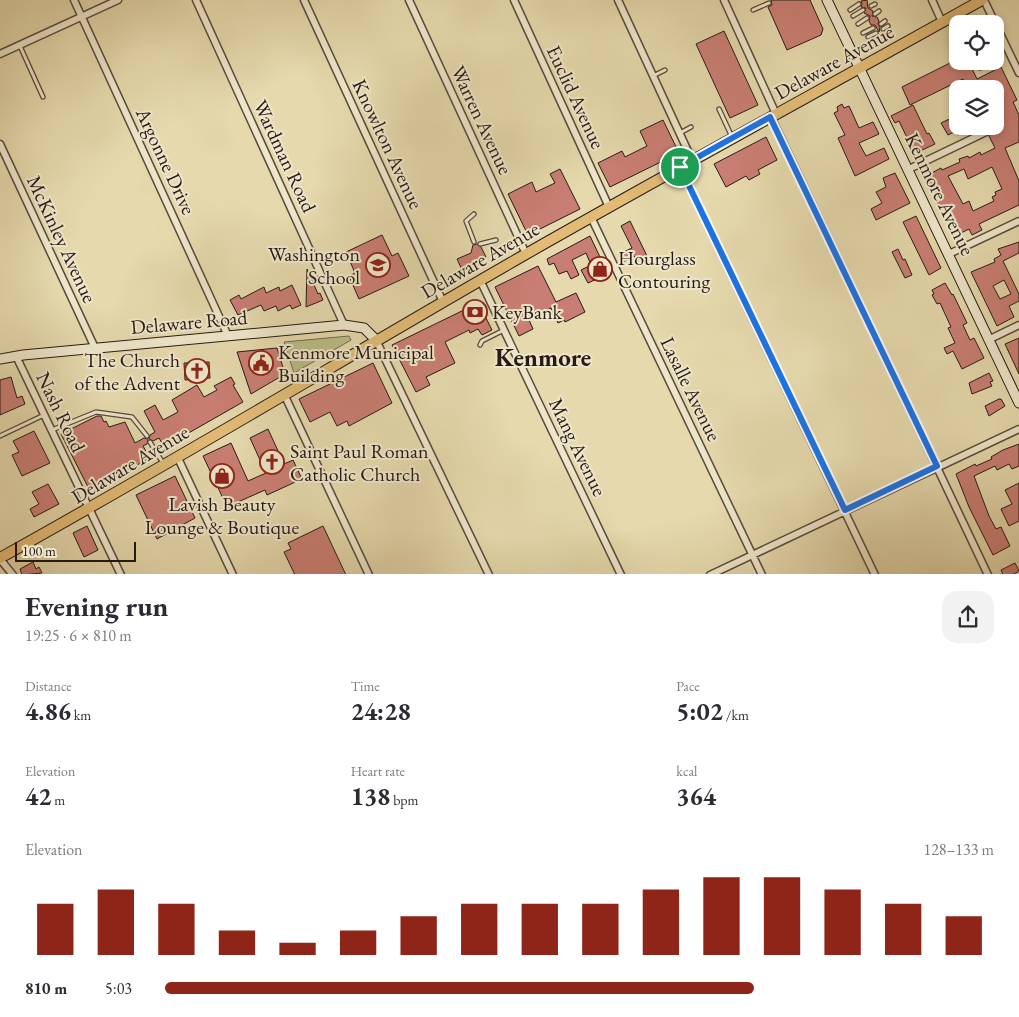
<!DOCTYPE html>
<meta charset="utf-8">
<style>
:root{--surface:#fff;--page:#f2f2f3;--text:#2b2b33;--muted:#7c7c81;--accent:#8f2418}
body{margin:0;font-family:"EB Garamond",serif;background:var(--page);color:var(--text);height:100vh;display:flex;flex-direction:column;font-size:19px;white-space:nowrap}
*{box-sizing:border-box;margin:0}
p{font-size:16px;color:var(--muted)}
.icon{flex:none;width:28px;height:28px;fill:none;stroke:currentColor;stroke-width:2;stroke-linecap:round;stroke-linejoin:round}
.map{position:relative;height:574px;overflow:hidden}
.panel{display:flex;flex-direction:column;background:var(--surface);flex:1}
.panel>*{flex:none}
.controls{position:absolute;left:949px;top:15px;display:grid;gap:10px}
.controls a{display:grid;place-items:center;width:55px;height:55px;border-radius:10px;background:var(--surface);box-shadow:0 2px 8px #0003;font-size:25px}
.scale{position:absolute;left:15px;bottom:12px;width:121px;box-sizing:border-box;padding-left:5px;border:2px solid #271a14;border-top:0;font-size:14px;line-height:18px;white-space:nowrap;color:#271a14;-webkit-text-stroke:4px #eee6ca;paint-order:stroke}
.pin{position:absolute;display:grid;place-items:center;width:42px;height:42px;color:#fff;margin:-21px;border:2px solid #fff;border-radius:50%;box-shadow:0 1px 5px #0007}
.round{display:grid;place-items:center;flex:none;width:52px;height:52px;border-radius:15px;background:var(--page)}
.headline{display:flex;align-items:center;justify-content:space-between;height:85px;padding:0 25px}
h1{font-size:28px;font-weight:700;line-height:38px}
.metrics{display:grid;grid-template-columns:repeat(3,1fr);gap:8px;height:85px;padding:5px 25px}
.metrics div{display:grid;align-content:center}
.metrics b{font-size:25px;font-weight:700}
.metrics small{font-size:14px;font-weight:400}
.metrics p{font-size:14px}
.chart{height:140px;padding:10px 25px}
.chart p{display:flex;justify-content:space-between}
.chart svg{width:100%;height:90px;margin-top:5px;stroke:var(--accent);stroke-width:6}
ul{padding:0 25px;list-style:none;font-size:16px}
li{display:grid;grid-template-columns:80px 60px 1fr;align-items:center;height:38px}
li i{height:12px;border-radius:6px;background:var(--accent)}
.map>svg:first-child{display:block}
.green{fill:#b9be86;stroke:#706c4d}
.building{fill:#c97e73;stroke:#271a14;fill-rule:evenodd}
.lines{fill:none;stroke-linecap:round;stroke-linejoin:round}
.lane-casing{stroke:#564a3a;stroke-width:5.5}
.street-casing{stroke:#564a3a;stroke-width:9}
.secondary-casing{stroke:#271a14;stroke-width:11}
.primary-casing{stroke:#271a14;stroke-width:12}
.lane{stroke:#eee6ca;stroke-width:3}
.street{stroke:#eee6ca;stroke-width:6}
.secondary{stroke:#eee6ca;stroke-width:9}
.primary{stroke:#e2bc76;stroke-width:10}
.route-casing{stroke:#fff;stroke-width:10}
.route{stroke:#1a73e8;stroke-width:6}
.labels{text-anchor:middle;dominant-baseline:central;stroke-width:4;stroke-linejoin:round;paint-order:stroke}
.street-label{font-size:20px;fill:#271a14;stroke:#eee6ca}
.poi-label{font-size:20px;fill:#271a14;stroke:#eee6ca;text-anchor:start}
.district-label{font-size:25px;font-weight:bold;fill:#271a14;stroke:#eee6ca}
</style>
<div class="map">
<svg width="1019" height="575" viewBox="0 0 1019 575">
<rect width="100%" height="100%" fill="#e5d9ad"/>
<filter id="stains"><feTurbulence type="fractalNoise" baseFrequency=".004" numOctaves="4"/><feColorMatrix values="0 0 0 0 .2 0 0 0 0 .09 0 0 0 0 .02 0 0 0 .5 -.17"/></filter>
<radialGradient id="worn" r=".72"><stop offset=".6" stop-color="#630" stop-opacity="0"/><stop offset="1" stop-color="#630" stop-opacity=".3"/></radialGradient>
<path class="green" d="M349,336L351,340L294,373L284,342Z"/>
<path class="building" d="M771,0H810L823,29L821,35L787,50L768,7L772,5Z
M867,0L868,8L873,11L872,16L877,17L879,21L878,24L880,27L879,32L875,25H871L869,21L870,16L864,13L866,8L861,7L862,4L861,1Z
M724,31L758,105L730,118L696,44Z
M958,59V61H968L977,79L1001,67L1017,100L1013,102L1019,115V142L1005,148L1019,181V205L979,224L982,230L972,235L969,229L959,234L946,205L940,208L926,176L941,168L942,170L960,162L959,159L968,156L969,158L980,152L981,155L995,148L989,136L991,130L985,126H1002L995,112L1000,110L995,100V89H967L963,79L910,105L902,87ZM992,167L1002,189L995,192L996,195L992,197L994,201L973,211L969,201L963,204L948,176L964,169L968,179Z
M842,104L844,108L849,106L859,128L873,122L879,134L859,143L866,156L884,148L889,159L855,176L838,138L845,135L834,113L838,111L837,107Z
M913,105L927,134L929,133L935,144L918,152L917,149L911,152L907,143L909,142L899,121L895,123L891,116Z
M958,115V126H977L958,135L956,131L948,135L941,123Z
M663,120L679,153L610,187L598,163L622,151L625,157L647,146L640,131Z
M766,137L777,160L758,170L760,174L749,180L746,176L726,187L714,164Z
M560,169L580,209L528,235L508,194L532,182L536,192L555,183L550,174Z
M895,173L910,203L876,220L871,209L882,203L876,192L886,187L883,178Z
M916,216L941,268L929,275L903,222Z
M630,221L647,256L636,261L634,256L623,262L619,254L632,248L621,226Z
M382,235L392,256L398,253L409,276L359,299L349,276L355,273L346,252Z
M590,236L608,274L588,283L581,270L591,265L586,253L572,260L579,275L571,279L567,271L559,274L554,263L549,265L547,259Z
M1019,242V253L1003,261L1019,294V301L1009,306L1014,317L997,326L971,272L995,262L994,259L1001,255L998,249ZM1004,280L1011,294L1000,299L993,286Z
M477,244L481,247L486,257L483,259L485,262L463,272L457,259L471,253L473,245Z
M898,249L903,260L905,259L912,275L905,278L892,252Z
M538,266L556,302L576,293L585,312L565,322L564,320L558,323L551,308L529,320L533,329L519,336L495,287Z
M307,269L318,294L320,293L323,300L306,307Z
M945,283L952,295L953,294L967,323L963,325L970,340L974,338L984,358L962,369L953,351L947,354L944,348L955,343L948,328L951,327L940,303L937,304L932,295L934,294L932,290Z
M292,285L301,305L292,309L290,305L278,311L276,306L264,311L261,305L238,315L230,300L239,295L241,299L264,287L266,293L279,287L280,291Z
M477,300L492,330L482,335L478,329L470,333L469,330L445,342L455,363L426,377L430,385L416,392L392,345L468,308L467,305Z
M1019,338V374L1005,344Z
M277,348L285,374L251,394L237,352Z
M209,362L210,378L185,380L184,363Z
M373,363L392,403L349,426L347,421L337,426L330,412L310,422L299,399Z
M989,373L993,381L990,382L992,386L972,394L969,383Z
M11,377L17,398L22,396L25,404L0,415V380Z
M231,377L235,384L233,385L243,402L164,447L159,438L153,441L149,439L150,435L155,432L144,411L155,405L163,420L178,412L172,400L197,385L204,397L217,390L214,386Z
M999,399H1001L1005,406L989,416L985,406Z
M97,416H101L104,422L106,421L109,427L125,422L135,443L144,438L148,439L147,444L143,446L147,453L144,455L147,460L89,489L61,434Z
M268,429L284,464L293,460L302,479L267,495L265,490L238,502L240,506L229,511L203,456L231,443L248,481L266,473L250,438Z
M34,431L50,463L22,476L12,455L19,452L13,441Z
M1019,444V466L1012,469L1009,464L997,470L995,466L974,476L989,516L996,529L1001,527L1010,546L993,555L969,507L956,474L975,464L976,466L992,459L991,457L1003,450Z
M175,476L195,518L157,539L136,495Z
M1019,483V521L1009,526L1001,509L1012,504L1005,490Z
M48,484L59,504L34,517L30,509L39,504L32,492Z
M87,526L98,550L84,557L73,533Z
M323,526L346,575H295L284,552L291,549L288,543Z
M33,562L36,569L39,567L42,573L22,575L20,569Z
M1015,563L1019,571L1012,575H1003L1001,570Z"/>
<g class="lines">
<defs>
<path id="lane" d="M871,6L875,4
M753,10L769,3
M850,10L859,4
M875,14L879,11
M853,16L863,10
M858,24L867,18
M881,24L885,21
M883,29L888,26
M863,33L873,28
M868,37L876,33
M20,46L43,97
M971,61L974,66L980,68L992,61
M653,76L665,70
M719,109L732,137
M680,133L691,127
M474,214L466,221L474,242
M480,244L496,240
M480,345L482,341L504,330
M52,430L96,412L132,417L147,436
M0,436L44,415
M150,442L163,463"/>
<path id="street" d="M74,0L228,336
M196,0L344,325
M304,0L443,302
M409,0L526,254
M514,0L609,207
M618,0L692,160
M724,0L776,114
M932,0L942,22
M984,0L1019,73
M0,54L118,0
M771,117L988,575
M0,144L95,348
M680,167L875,575
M909,169L986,132
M591,217L762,575
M949,254L1019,221
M480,280L621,575
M990,339L1019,325
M376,340L489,575
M16,356L121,575
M284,394L369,575
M177,456L233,575
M0,559L13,575
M710,575L1019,429"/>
<path id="secondary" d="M827,0L1019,403
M0,359L23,355L344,325L364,328L376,340"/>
<path id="primary" d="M0,558C177,460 350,355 526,254C677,168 830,85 982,0"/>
</defs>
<use href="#lane" class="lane-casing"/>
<use href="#street" class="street-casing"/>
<use href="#secondary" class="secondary-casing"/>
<use href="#primary" class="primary-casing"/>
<use href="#lane" class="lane"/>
<use href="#street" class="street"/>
<use href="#secondary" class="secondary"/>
<use href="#primary" class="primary"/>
</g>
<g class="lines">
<defs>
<path id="route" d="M770,117L937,466L845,510L680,167Z"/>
</defs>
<use href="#route" class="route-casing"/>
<use href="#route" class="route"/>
</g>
<defs>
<symbol id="school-ring" viewBox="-11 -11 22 22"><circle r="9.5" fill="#eee6ca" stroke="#8f2418" stroke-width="1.5"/><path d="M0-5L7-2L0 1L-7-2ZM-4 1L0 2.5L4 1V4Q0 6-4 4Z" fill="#8f2418"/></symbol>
<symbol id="shop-ring" viewBox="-11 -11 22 22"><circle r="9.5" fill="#eee6ca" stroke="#8f2418" stroke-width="1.5"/><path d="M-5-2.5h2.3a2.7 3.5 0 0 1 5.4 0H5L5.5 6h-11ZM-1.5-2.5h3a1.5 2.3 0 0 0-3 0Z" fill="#8f2418"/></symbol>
<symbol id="bank-ring" viewBox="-11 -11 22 22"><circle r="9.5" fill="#eee6ca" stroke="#8f2418" stroke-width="1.5"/><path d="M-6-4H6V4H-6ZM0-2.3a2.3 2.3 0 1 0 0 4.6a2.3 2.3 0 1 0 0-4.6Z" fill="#8f2418"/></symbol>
<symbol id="civic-ring" viewBox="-11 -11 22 22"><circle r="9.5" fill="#eee6ca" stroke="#8f2418" stroke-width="1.5"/><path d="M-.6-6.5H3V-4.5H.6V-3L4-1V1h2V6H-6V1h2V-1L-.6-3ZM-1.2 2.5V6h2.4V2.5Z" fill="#8f2418"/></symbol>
<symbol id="church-ring" viewBox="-11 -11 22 22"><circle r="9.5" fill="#eee6ca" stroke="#8f2418" stroke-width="1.5"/><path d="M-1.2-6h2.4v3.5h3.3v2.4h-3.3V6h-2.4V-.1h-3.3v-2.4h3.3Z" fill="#8f2418"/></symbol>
</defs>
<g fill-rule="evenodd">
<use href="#school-ring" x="364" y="251" width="28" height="28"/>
<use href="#shop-ring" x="586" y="255" width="28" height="28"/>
<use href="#bank-ring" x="461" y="298" width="28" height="28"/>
<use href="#civic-ring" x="247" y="349" width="28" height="28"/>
<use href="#church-ring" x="183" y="357" width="28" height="28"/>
<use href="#church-ring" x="258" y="448" width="28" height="28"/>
<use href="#shop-ring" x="208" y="462" width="28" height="28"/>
</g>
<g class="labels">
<g class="street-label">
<text transform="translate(834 62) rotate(-29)">Delaware Avenue</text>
<text transform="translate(576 97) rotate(65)">Euclid Avenue</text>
<text transform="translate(482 120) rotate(65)">Warren Avenue</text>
<text transform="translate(388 144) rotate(65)">Knowlton Avenue</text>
<text transform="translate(285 156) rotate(65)">Wardman Road</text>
<text transform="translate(166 161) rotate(65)">Argonne Drive</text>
<text transform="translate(940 194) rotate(64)">Kenmore Avenue</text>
<text transform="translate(62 239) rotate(65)">McKinley Avenue</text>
<text transform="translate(480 260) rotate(-30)">Delaware Avenue</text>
<text transform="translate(189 322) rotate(-5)">Delaware Road</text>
<text transform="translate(691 389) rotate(64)">Lasalle Avenue</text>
<text transform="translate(61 412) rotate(64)">Nash Road</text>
<text transform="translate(578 447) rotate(64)">Mang Avenue</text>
<text transform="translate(130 464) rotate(-31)">Delaware Avenue</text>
</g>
<g class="poi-label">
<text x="360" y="254" text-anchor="end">Washington<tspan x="360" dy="23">School</tspan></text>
<text x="618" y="258">Hourglass<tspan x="618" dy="23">Contouring</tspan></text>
<text x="492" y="312">KeyBank</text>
<text x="278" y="352">Kenmore Municipal<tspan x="278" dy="23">Building</tspan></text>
<text x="180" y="360" text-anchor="end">The Church<tspan x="180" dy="23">of the Advent</tspan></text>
<text x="290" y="451">Saint Paul Roman<tspan x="290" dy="23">Catholic Church</tspan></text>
<text x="222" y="504" text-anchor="middle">Lavish Beauty<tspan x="222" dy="23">Lounge &amp; Boutique</tspan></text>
</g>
<g class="district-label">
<text x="543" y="357">Kenmore</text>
</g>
</g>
<rect width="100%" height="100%" filter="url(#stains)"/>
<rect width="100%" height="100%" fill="url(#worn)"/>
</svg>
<div class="controls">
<a><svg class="icon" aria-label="locate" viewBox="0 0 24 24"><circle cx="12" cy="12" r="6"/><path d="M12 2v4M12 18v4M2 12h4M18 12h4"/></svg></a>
<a><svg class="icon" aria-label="layers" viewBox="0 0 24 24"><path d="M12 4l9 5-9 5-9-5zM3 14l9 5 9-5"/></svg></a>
</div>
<div class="scale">100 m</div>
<div class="pin" style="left:680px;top:167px;background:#1e9e55"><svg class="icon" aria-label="arrive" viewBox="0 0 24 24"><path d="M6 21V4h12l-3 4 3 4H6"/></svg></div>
</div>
<section class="panel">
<div class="headline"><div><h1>Evening run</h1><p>19:25 · 6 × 810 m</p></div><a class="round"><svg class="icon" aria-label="share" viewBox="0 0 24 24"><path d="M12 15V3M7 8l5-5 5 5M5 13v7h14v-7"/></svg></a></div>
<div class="metrics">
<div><p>Distance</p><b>4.86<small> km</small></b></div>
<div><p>Time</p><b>24:28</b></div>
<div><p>Pace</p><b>5:02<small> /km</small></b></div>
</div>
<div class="metrics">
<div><p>Elevation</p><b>42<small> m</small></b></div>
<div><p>Heart rate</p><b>138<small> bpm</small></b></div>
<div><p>kcal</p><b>364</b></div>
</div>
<div class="chart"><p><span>Elevation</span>128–133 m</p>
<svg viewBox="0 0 160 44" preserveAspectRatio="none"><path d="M5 44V19M15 44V12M25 44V19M35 44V32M45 44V38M55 44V32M65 44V25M75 44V19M85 44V19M95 44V19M105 44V12M115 44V6M125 44V6M135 44V12M145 44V19M155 44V25"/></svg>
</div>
<ul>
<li><b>810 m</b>5:03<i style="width:71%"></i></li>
</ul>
</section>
